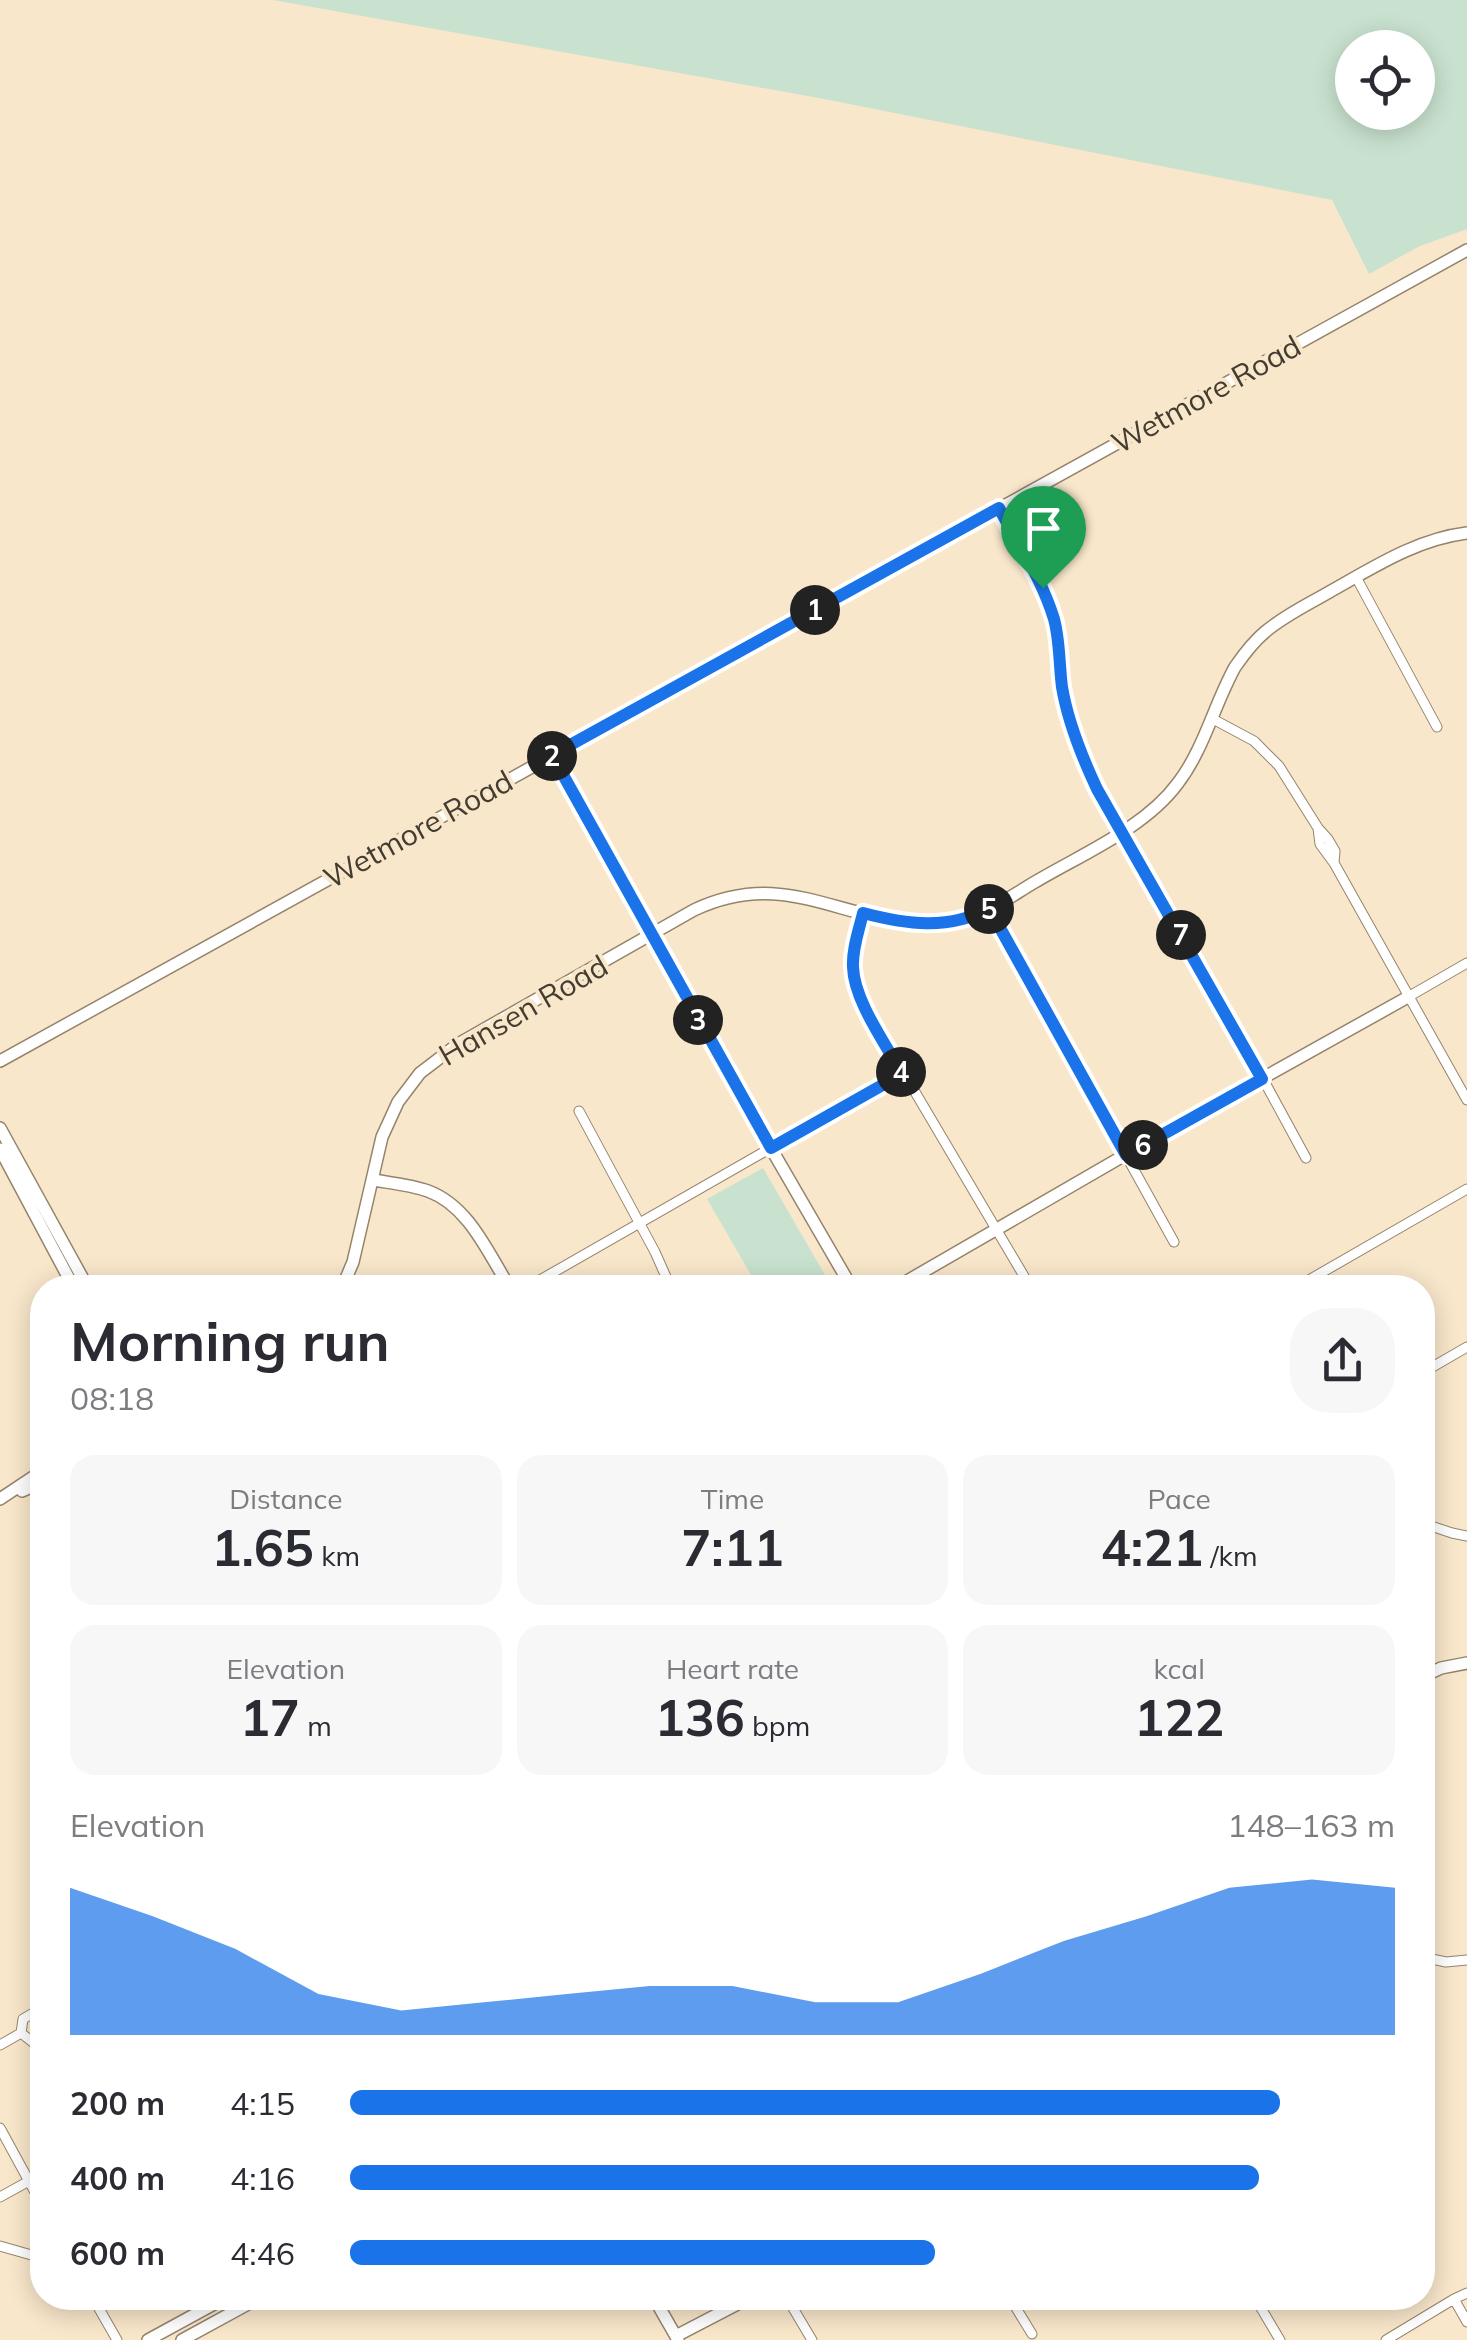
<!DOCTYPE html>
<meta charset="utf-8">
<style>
:root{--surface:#fff;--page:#f7f7f7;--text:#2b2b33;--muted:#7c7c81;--accent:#1a73e8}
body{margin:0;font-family:Mulish,sans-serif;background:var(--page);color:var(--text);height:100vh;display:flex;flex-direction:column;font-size:38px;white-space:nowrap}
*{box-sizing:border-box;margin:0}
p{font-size:32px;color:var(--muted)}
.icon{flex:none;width:55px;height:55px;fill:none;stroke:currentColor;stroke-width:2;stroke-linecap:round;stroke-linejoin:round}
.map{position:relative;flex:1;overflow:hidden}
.sheet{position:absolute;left:30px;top:1275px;width:1405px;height:1035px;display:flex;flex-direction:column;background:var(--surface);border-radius:40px;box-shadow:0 5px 25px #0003}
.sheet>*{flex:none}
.tools{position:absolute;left:1335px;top:30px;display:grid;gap:20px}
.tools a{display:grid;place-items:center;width:100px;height:100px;border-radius:50%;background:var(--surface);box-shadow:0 5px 25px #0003;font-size:50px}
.pin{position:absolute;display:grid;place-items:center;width:85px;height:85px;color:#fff;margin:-102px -42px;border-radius:50% 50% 50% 0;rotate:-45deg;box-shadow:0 0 10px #0007}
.pin .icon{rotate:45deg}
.km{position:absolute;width:50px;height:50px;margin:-25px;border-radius:50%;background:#222;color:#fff;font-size:28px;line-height:50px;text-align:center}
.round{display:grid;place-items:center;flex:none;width:105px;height:105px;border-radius:40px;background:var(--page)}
.summary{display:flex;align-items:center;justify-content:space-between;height:170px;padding:0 40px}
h1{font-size:55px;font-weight:700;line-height:75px}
.figures{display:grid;grid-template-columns:repeat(3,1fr);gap:15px;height:170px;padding:10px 40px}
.figures div{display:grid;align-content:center;border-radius:25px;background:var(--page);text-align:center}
.figures b{font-size:50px;font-weight:700}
.figures small{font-size:28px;font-weight:400}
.figures p{font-size:28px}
.chart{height:280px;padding:20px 40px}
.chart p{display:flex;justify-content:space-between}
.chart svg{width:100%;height:180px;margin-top:10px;fill:var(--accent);opacity:.7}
ul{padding:0 40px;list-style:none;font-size:32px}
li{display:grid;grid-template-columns:160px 120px 1fr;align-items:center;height:75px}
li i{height:25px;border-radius:12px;background:var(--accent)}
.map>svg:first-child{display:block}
.green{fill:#c9e2cf;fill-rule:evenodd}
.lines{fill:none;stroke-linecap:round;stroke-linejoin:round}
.minor-casing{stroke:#95846b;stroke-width:11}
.tertiary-casing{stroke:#95846b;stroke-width:14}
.minor{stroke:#fff;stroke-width:9}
.tertiary{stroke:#fff;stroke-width:11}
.route-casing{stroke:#fff;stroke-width:20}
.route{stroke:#1a73e8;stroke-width:12}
.labels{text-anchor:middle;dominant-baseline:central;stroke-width:8;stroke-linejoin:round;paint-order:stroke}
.street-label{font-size:30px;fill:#433c31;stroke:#f9e7cb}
</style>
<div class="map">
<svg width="1467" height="2340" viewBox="0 0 1467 2340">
<rect width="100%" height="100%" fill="#f9e7cb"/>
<path class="green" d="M273,0H1467V229L1420,246L1369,274L1332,200L824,99ZM1352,48H1418V112H1352Z
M763,1168L832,1287H758L707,1199Z"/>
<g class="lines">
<defs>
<path id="minor" d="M1356,577L1437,727
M1211,718L1254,741L1279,766L1318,828L1328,839L1335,851L1334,863
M1318,828L1320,844L1334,863L1467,1100
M989,908L1174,1242
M863,913C854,949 848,968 863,1004L1031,1288
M1408,997L1467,963
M1263,1079L1306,1158
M579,1111L655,1252L671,1288
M526,1288L902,1073
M1295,1288L1467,1189
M1422,1373L1467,1347
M1422,1523L1452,1533L1467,1536
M1422,1957L1446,1962L1467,1960
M21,2033L35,2044L42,2040
M0,2045L21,2033L23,2019L42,2008
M0,2128L42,2205
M0,2197L29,2181
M0,2246L42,2258
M93,2298L117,2340
M787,2298L812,2340
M1010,2298L1032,2334
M1255,2298L1280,2340
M1454,2299L1467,2322
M1386,2340L1454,2299L1467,2293"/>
<path id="tertiary" d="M999,508L1047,599L1059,638L1062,681L1069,715L1093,781L1263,1079
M552,755L717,1055L852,1288
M0,1061L1467,250
M0,1128L88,1288
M0,1149L74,1288
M373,1180C391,1183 411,1185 428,1191C469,1206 488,1253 510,1288
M342,1288L353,1262L382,1137L398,1102L420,1073L458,1044L694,910C777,871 827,912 908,923C930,926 954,921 975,915C996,908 1016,893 1035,882C1082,854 1145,828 1178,783C1204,749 1214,705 1235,667C1244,654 1253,642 1265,632C1285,615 1309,604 1331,591C1374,567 1417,539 1467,533
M895,1288L1125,1155L1408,997
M22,1491L42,1482
M0,1499L42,1471
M1422,1677L1441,1668L1467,1663
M654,2298L678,2340
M676,2336L749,2298
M148,2340L225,2298
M182,2340L259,2298"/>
</defs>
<use href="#minor" class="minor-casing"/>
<use href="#tertiary" class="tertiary-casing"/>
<use href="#minor" class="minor"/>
<use href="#tertiary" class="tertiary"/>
</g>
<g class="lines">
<defs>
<path id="route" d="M999,508C1018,544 1042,579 1054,619C1060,641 1059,664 1062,687C1068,723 1082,757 1097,789L1262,1079L1126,1155L989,908C949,931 905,924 863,913C859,930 852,949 853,967C854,1001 886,1044 902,1074L771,1148L552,755Z"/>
</defs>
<use href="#route" class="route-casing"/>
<use href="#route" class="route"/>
</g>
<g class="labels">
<g class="street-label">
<text transform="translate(1206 394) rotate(-29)">Wetmore Road</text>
<text transform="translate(418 829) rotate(-29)">Wetmore Road</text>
<text transform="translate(523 1010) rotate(-30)">Hansen Road</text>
</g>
</g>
</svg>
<div class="tools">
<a><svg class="icon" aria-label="locate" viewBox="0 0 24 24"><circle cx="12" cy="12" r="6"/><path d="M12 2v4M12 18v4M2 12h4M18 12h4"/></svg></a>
</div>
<div class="pin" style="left:1043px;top:588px;background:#1e9e55"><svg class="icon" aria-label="arrive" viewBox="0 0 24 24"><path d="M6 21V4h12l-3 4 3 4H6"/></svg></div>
<b class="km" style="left:815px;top:610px">1</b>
<b class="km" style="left:552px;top:756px">2</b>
<b class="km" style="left:698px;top:1020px">3</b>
<b class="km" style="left:901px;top:1072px">4</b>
<b class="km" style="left:989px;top:909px">5</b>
<b class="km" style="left:1143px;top:1145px">6</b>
<b class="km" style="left:1181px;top:935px">7</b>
<section class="sheet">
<div class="summary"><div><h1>Morning run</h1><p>08:18</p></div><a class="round"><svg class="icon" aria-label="share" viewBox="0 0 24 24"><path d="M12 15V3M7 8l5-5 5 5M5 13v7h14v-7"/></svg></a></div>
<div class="figures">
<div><p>Distance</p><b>1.65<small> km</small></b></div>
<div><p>Time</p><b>7:11</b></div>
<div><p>Pace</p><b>4:21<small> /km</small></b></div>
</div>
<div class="figures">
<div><p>Elevation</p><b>17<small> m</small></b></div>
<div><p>Heart rate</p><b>136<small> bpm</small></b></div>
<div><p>kcal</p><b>122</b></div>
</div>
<div class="chart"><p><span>Elevation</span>148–163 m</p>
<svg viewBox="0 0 160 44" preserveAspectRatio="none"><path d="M0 44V8L10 15L20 23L30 34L40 38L50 36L60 34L70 32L80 32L90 36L100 36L110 29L120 21L130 15L140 8L150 6L160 8V44z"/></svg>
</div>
<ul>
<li><b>200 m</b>4:15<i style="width:89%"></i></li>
<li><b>400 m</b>4:16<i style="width:87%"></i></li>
<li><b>600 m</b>4:46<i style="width:56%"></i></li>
</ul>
</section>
</div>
